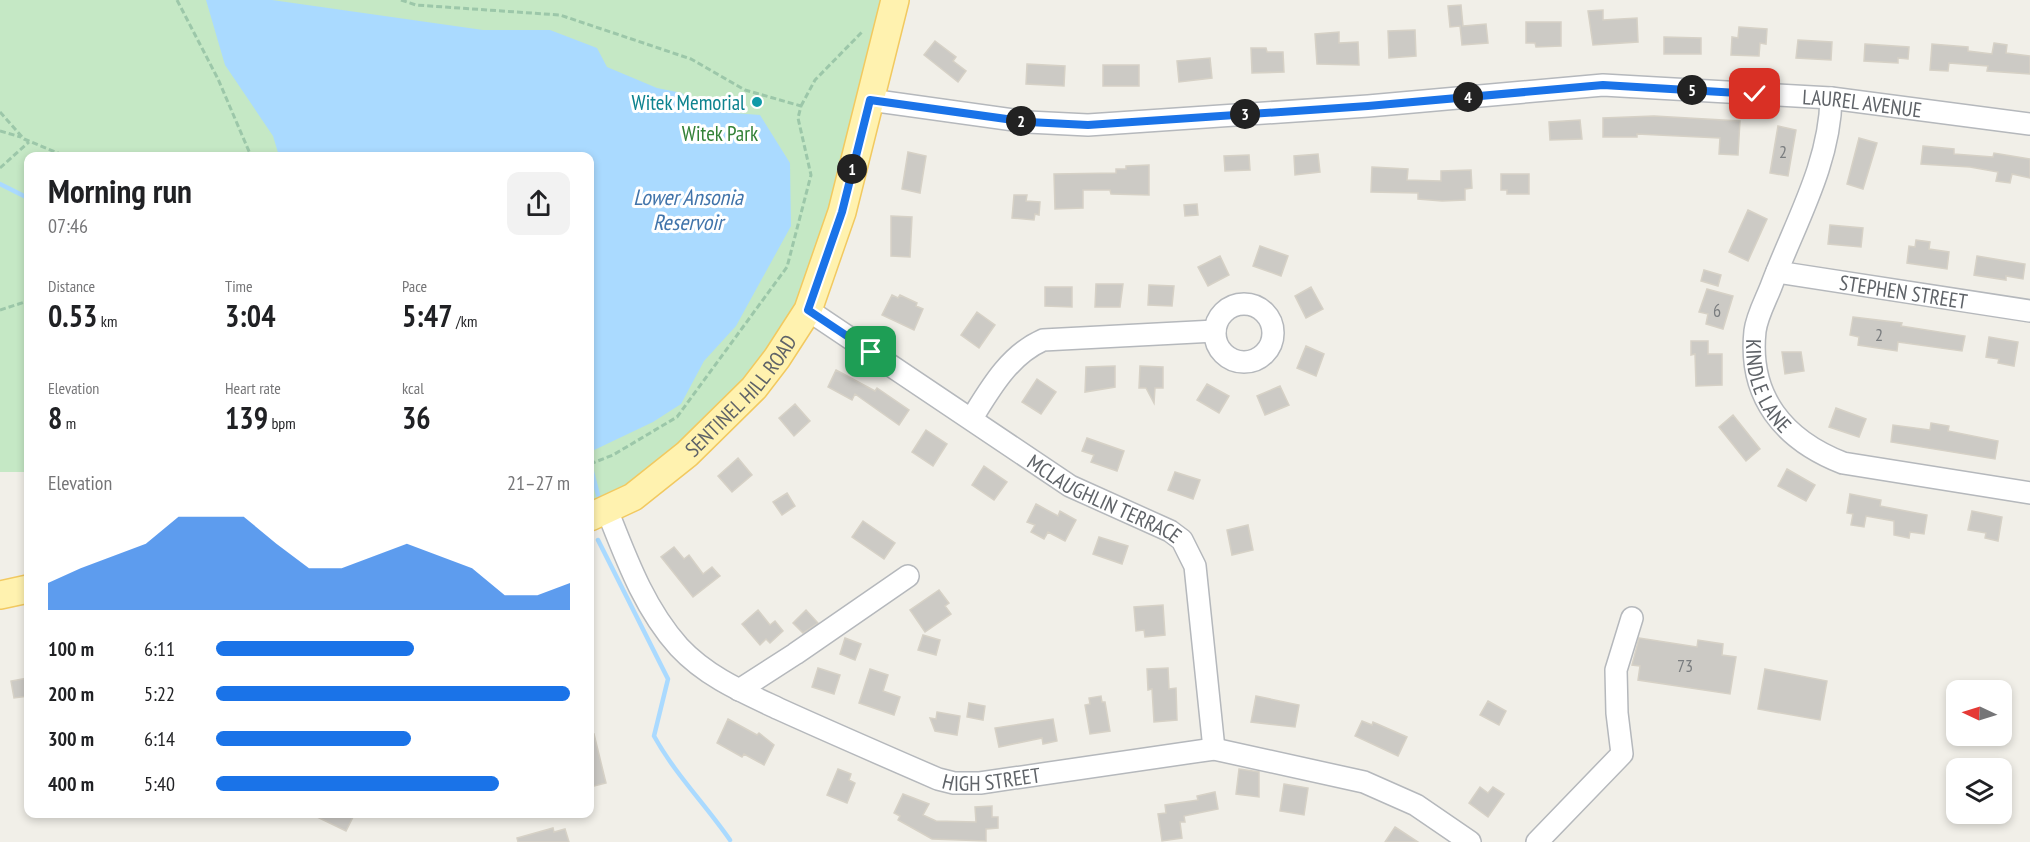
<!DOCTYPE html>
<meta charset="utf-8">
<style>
:root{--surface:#fff;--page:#f2f2f2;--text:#202124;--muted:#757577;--accent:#1a73e8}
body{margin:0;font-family:"PT Sans Narrow",sans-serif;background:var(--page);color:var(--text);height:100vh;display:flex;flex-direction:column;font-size:22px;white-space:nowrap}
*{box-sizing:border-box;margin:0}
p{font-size:20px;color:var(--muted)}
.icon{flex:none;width:33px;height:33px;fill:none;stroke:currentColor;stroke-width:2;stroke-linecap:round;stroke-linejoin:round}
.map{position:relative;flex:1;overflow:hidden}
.side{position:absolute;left:24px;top:152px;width:570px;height:666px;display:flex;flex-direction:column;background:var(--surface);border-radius:12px;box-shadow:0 3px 9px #0003}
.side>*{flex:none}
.needle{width:39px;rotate:274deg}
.fabs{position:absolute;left:1946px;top:680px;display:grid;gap:12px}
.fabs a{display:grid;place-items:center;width:66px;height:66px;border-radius:12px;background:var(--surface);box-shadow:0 3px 9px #0003;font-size:30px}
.pin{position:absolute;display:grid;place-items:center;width:51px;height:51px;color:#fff;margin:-26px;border-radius:12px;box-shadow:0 3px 9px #0006}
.km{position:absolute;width:30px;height:30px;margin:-15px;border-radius:50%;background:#222;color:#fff;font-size:16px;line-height:30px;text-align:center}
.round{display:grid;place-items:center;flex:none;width:63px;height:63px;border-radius:12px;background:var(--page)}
.summary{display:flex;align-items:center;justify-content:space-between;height:102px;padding:0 24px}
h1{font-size:33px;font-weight:600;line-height:45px}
.figures{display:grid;grid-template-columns:repeat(3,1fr);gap:9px;height:102px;padding:6px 24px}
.figures div{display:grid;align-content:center}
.figures b{font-size:30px;font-weight:600}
.figures small{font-size:16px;font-weight:400}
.figures p{font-size:16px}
.chart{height:168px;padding:12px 24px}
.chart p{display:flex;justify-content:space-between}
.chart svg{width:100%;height:108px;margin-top:6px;fill:var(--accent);opacity:.7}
ul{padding:0 24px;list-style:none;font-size:20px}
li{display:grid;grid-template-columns:96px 72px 1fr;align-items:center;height:45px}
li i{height:15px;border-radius:8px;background:var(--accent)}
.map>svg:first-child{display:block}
.green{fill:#c5e8c5}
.water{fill:#aadaff}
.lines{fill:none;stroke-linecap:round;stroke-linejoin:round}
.stream{stroke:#aadaff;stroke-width:4.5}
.building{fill:#cccac5;stroke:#d6d1c6;stroke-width:1.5}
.minor-casing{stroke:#b5b8bc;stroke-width:24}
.major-casing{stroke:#f2c960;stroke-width:30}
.path{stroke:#9cc7a9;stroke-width:3;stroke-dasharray:6 3;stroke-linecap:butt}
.minor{stroke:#fff;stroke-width:21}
.major{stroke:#fff2af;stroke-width:27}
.route-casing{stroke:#fff;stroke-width:12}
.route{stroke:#1a73e8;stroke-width:8}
.culture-dot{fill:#0f9aa8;stroke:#fff;stroke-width:2}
.labels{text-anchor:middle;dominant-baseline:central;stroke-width:6;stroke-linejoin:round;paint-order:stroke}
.number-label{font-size:18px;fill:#7a7d7f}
.culture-label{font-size:21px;fill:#0d838f;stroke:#fff;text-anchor:end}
.street-label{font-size:21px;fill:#5f6368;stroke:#fff}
.park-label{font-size:21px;fill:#348238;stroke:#fff}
.water-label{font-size:22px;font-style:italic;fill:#4174aa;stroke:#fff}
</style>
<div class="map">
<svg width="2030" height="842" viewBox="0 0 2030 842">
<rect width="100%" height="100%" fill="#f1efe8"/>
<path class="green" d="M0,0H888L834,223L800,309L719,412L630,487L590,506V156H28V472H0Z"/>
<path class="water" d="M206,0H272L483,30H550L597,48L607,67L657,88L682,93L695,110L760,115L790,163L791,226L736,326L704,361L681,404L653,422L590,452V156H279L273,136L225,65Z"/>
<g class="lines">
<path class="stream" d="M0,184L28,198
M590,464L598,495
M598,540L668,679L654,736C675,774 705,804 730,840"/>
</g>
<path class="building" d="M1461,5L1463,26L1486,24L1488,43L1462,45L1460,26L1450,27L1448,6Z
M1603,10V20L1637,18L1638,42L1593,45L1588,11Z
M1526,22H1561V46L1536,47L1535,43H1526Z
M1739,27L1767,29L1766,44L1760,43L1759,56L1731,55L1732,37L1738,38Z
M1415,30L1416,56L1389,58L1388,31Z
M1339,32V43L1358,42L1359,65L1317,64L1315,34Z
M1664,37L1701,38V54H1664Z
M1798,40L1832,42L1831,60L1796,58Z
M935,41L956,57L953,61L966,71L958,82L924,55Z
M1994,43L2007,45L2006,53L2030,56V74L1987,71L1988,66L1949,63L1948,71L1930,70L1932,44L1968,47V51L1992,54Z
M1865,44L1909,47L1908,59L1898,58V63L1864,61Z
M1251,48H1266L1267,52H1283L1284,72L1252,73Z
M1210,58L1212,78L1179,82L1177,61Z
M1027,64L1065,66L1064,86L1026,84Z
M1103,65H1139V86H1103Z
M1654,116L1740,121L1738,155L1719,154L1720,138L1637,134V137H1603V118Z
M1580,120L1582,139L1550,140L1549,122Z
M1778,126L1796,130L1788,176L1770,173Z
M1859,138L1877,143L1863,189L1847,184Z
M1923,146L1954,149V154L1993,157L1994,153L2030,159V178L2012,174L2010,183L1996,181L1998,172L1970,167L1921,164Z
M908,152L926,156L920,193L902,189Z
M1318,154L1320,172L1295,175L1294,156Z
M1249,155L1250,170L1225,171L1224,156Z
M1149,165V195L1111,194L1110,190H1083V208L1055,209L1054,174L1116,173V169H1126V166Z
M1372,167L1408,169L1407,180L1441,181V171L1471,170L1472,188L1465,189V200L1442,201L1418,199V193L1371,192Z
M1501,174H1529V194H1507V190H1501Z
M1014,195H1027L1026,201L1040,202L1039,215L1035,214L1034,220L1012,218Z
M1197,204L1198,215L1185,216L1184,205Z
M1748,210L1767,219L1748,261L1729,252Z
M891,216L912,217L910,257L891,256Z
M1830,225L1863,228L1861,247L1828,244Z
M1916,240L1930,242L1929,249L1949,252L1947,269L1907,263L1909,246L1915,247Z
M1260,246L1288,256L1281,276L1253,266Z
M1220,256L1229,275L1208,286L1198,267Z
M1977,256L2025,264L2023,279L2006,276V280L1974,275Z
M1704,270L1721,275L1718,286L1701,281Z
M1096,284H1123L1120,307H1095Z
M1149,285L1174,286L1172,306L1148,305Z
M1045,287H1072V307L1045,306Z
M1311,287L1323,309L1306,318L1295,296Z
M1707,289L1733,296L1723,329L1706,324L1708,314L1699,312Z
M892,295L898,298L900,295L917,303L916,306L923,309L914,330L882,315Z
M977,312L995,325L979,348L961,335Z
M1853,317L1902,323L1901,326L1965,336L1962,351L1898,342L1897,351L1858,345L1859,337L1850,335Z
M1989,337L2018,342L2014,366L1998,363L1999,359L1986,357Z
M1691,341H1708V354H1722V385L1696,386L1695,354L1691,355Z
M1306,346L1324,354L1316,376L1297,368Z
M1782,352H1801L1804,371L1785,374Z
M1115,366V387L1085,392L1086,367Z
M1140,366L1163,367V388H1155L1154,403L1146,388H1139Z
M836,370L875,391L877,388L909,410L899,425L855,394L852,400L828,387Z
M1037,379L1056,392L1041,414L1022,402Z
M1207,384L1229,396L1219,413L1197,400Z
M1280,386L1289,405L1265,415L1257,396Z
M795,404L810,421L794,436L779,418Z
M1836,408L1866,419L1859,437L1829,427Z
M1733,415L1760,449L1746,461L1719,427Z
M1931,423L1949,426L1948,431L1998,441L1995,459L1891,442L1893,425L1930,430Z
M926,430L947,444L933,466L912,452Z
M1087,438L1124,451L1117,471L1091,462L1094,455L1082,451Z
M738,458L752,475L732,492L718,476Z
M984,466L1007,482L994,500L972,485Z
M1787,469L1815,485L1806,501L1778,486Z
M1175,472L1200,480L1193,499L1168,490Z
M787,493L795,506L782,515L773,502Z
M1850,494L1881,500L1880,506L1927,515L1924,534L1910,532L1909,538L1894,535V521L1866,516L1864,527L1851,525L1853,514L1847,513Z
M1036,504L1058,516L1060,511L1076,520L1065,541L1048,532L1044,539L1031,532L1035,525L1027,522Z
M1972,511L2002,517L1998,541L1985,538L1986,533L1968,530Z
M863,521L895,543L884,559L852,537Z
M1248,525L1253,550L1232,555L1227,530Z
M1099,537L1128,546L1122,564L1093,554Z
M674,547L684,559L689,555L703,574L712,567L720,576L693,597L661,557Z
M939,590L949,603L945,606L951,614L925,632L910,610Z
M1163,605L1165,635L1145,637L1144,630L1136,631L1134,607Z
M758,610L770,625L775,621L783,631L770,643L766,639L760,645L742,624Z
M806,610L818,623L803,633L793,623Z
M923,635L940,640L936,655L918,650Z
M845,638L861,644L855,660L840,654Z
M1639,638L1697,647L1698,640L1723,644L1722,655L1736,657L1730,694L1638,680L1640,666L1632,665Z
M818,668L840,675L834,694L812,687Z
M1168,668L1169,689L1176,688L1177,720L1154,722L1152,689L1148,690L1147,669Z
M870,669L888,675L883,691L900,697L894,715L859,703Z
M1765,669L1827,681L1820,720L1758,709Z
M28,678V696L14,698L11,681Z
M1101,696L1102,702H1105L1110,731L1090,734L1085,705L1090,704L1089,698Z
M1256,696L1299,705L1295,727L1251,722Z
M1488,701L1506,711L1499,725L1480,715Z
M969,703L985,706L983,720L967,717Z
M937,712L960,716L957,735L935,731L930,718L936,719Z
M728,719L757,735L759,733L774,745L764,765L744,754L742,757L717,743Z
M1053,719L1057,741L1043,744L1042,738L999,747L995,728Z
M1362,721L1372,725L1373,722L1407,737L1398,756L1355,736Z
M594,734L606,783L590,787V735Z
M838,769L851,774L849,780L855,783L847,803L827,795Z
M1239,769L1259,772V797L1236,794Z
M1284,784L1308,788L1304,815L1280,811Z
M1480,787L1488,793L1493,787L1504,794L1488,817L1469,803Z
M1215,792L1218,809L1184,816L1185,822H1180L1182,838L1162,841L1158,814L1166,813L1165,805L1198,800L1197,796Z
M903,794L929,804L923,815L936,821L976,822L975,807L992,806V817H998V828L986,829V841L932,839L898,820L900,816L894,813Z
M309,813H355L346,831Z
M1395,827L1418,842H1385Z
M553,828L554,832L565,829L569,842H518L517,838Z"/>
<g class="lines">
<defs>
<g id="minor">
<path id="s1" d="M1831,98C1830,164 1795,223 1772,284C1767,298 1757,315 1755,331C1748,397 1784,440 1843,463L2030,493"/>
<path id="s2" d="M870,100L1028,122L1088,125L1368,106L1603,85L1831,98L2030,124"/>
<path id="s3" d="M1777,272L2030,311"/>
<circle cx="1244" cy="333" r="29"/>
<path id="s4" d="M808,310L1070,486L1170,531L1182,540L1195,566L1214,749"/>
<path d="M972,418C990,389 1009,355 1043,340L1215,331"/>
<path id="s5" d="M607,510C626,558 644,608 679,647C707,677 743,692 779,709C832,733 885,756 938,779L954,783H980L1214,749L1364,782L1416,805L1470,842"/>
<path d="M739,690L795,654L908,576"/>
<path d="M1537,842L1622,754L1617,713L1616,670L1632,618"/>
</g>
<g id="major">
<path id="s6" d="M590,517L633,497L687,454L754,388L777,358L808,310L842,212L895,0"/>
<path d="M0,595L28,589"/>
</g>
</defs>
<use href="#minor" class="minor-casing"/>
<use href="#major" class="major-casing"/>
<path class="path" d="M177,0L218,79L251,156
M401,0L416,5L560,15L691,59L745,90L801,106L798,118L811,175L787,267L677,417L613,455L590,464
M801,106L815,80L862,32
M0,112L24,139L65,156
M0,131L21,137
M0,168L29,142
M0,310L28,301"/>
<use href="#minor" class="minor"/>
<use href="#major" class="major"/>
</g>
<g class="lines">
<defs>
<path id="route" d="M871,352L808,310L842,212L870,100L1028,122L1088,125L1368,106L1603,85L1755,94"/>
</defs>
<use href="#route" class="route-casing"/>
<use href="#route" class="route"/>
</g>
<circle class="culture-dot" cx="757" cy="102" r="6"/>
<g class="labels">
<g class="number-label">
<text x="1783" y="151">2</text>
<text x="1717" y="310">6</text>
<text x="1879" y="334">2</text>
<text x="1685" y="665">73</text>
</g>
<g class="culture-label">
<text x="745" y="102">Witek Memorial</text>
</g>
<g class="street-label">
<text stroke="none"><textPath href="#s2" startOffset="996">LAUREL AVENUE</textPath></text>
<text stroke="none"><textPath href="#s3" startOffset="128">STEPHEN STREET</textPath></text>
<text stroke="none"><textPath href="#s1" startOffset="304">KINDLE LANE</textPath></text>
<text stroke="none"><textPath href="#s6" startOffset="196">SENTINEL HILL ROAD</textPath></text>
<text stroke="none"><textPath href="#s4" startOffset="352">MCLAUGHLIN TERRACE</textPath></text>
<text stroke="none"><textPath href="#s5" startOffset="502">HIGH STREET</textPath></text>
</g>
<g class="park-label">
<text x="720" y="133">Witek Park</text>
</g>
<g class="water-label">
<text x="688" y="197">Lower Ansonia<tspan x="688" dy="25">Reservoir</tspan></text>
</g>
</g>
</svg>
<div class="fabs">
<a><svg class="needle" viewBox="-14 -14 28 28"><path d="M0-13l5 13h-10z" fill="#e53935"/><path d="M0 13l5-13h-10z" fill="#757577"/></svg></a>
<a><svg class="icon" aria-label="layers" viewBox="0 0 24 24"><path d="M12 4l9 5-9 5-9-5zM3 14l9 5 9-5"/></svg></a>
</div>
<div class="pin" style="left:871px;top:352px;background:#1e9e55"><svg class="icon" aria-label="arrive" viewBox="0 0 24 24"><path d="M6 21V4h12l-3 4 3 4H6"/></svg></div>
<div class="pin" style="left:1755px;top:94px;background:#d93025"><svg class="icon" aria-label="check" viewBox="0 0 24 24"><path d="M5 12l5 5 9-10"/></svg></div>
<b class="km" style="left:852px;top:169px">1</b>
<b class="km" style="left:1021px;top:121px">2</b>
<b class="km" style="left:1245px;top:114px">3</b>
<b class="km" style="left:1468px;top:97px">4</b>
<b class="km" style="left:1692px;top:90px">5</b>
<section class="side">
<div class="summary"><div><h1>Morning run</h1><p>07:46</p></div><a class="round"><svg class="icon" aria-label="share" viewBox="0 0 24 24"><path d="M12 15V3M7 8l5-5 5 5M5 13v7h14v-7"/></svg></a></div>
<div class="figures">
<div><p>Distance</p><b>0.53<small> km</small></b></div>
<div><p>Time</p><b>3:04</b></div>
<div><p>Pace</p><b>5:47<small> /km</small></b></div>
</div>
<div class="figures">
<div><p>Elevation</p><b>8<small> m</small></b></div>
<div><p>Heart rate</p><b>139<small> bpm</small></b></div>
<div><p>kcal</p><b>36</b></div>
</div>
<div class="chart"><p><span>Elevation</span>21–27 m</p>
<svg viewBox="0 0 160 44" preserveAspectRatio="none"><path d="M0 44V33L10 27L20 22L30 17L40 6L50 6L60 6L70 17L80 27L90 27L100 22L110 17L120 22L130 27L140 38L150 38L160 33V44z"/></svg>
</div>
<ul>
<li><b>100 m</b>6:11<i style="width:56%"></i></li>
<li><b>200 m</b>5:22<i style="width:100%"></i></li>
<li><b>300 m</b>6:14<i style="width:55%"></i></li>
<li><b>400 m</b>5:40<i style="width:80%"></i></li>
</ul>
</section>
</div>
